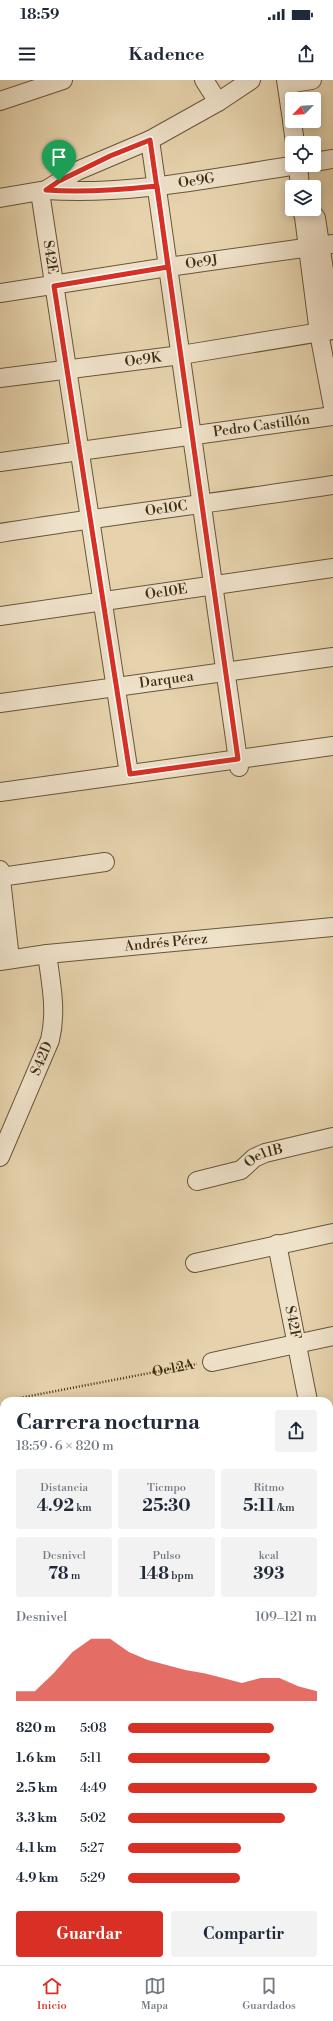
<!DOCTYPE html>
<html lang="es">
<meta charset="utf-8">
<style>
:root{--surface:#fff;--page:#f2f2f3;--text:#1f2937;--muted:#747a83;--line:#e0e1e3;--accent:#d93025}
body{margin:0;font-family:"Libre Bodoni",serif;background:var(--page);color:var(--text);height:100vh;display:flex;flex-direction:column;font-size:15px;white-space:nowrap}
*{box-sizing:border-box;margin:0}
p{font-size:13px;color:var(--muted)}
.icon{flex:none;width:22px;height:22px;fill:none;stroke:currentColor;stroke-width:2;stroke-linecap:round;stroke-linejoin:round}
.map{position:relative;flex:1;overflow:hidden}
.drawer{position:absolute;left:0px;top:1317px;width:333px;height:568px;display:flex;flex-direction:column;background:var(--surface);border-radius:12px 12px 0 0;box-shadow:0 2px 10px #0003}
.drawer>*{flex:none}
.needle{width:26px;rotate:246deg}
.tools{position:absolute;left:285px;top:12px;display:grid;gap:8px}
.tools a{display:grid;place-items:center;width:36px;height:36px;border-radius:4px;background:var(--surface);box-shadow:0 2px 10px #0003;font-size:20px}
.pin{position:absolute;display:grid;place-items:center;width:34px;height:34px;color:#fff;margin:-41px -17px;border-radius:50% 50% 50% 0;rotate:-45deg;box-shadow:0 0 4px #0007}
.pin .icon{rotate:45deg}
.round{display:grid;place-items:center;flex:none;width:42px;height:42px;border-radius:4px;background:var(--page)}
.headline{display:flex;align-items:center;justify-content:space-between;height:68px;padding:0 16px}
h1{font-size:22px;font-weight:700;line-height:30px}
.metrics{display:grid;grid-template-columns:repeat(3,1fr);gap:6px;height:68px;padding:4px 16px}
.metrics div{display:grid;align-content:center;border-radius:4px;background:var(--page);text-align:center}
.metrics b{font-size:17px;font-weight:700}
.metrics small{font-size:11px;font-weight:400}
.metrics p{font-size:11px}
.chart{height:112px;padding:8px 16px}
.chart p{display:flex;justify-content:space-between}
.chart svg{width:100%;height:72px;margin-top:4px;fill:var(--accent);opacity:.7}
.action{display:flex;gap:8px;margin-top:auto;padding:8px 16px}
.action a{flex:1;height:46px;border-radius:4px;background:var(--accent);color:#fff;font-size:16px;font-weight:700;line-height:46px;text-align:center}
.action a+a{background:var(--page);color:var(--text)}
ul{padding:0 16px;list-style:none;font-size:13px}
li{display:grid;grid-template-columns:64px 48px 1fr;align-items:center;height:30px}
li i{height:10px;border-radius:5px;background:var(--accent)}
.status{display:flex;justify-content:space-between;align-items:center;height:28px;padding:0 20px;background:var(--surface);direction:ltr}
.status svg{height:11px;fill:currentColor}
header{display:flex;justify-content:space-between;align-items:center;height:52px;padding:0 16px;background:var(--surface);font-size:18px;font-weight:700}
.tabs{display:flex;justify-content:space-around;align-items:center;height:56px;border-top:1px solid var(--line);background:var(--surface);font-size:11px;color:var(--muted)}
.tabs a{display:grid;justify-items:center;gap:2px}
.tabs .selected{color:var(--accent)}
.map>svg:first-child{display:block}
.green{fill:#b1bd8d;stroke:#78744e}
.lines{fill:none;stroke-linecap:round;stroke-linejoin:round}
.minor-casing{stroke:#685637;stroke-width:20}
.path{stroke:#3e2c10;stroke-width:2.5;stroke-dasharray:1 2;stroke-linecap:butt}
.minor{stroke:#efe2ca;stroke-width:18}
.route-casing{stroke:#fff;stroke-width:8}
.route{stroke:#d93025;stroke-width:5}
.labels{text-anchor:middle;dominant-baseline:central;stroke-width:4;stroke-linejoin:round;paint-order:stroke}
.street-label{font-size:14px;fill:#3e2c10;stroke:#efe2ca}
</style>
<div class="status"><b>18:59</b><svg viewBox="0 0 49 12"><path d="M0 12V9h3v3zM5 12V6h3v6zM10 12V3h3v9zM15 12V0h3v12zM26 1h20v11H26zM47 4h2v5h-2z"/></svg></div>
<header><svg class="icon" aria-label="menu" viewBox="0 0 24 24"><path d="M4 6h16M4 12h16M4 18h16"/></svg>Kadence<svg class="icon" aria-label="share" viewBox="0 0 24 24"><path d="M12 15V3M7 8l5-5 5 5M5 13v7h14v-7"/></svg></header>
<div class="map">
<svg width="333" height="1885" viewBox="0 0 333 1885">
<rect width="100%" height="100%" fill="#e6d3ad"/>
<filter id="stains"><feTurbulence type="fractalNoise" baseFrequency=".005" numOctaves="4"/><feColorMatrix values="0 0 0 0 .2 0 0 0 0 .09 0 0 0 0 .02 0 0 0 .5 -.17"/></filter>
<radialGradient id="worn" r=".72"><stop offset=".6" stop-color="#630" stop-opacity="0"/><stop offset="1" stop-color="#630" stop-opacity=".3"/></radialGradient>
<path class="green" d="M333,1474V1531L329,1532V1475Z"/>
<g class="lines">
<defs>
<g id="minor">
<path d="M204,0L218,22"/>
<path d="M286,0L292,40"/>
<path d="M287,4L312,0"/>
<path d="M0,21L63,0"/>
<path d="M292,41L295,63"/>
<path d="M150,60L239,687"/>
<path d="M314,82L333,79"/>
<path d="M298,85L300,107"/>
<path id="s2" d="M46,110C130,116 215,97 298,85"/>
<path id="s3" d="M40,112L129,694"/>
<path d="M0,118L46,110L77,91L150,60L218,22L251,0"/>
<path d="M303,129L319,253L333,327"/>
<path d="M303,134H313L316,138L333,249"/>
<path id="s4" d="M0,213L168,187L333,164"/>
<path id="s5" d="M0,298L181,275L333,250"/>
<path id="s6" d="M0,382L333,336"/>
<path id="s7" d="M0,453C111,435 222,422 333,405"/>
<path id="s8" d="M0,536L333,488"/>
<path id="s9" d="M0,623L333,577"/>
<path d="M0,712L333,666"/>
<path d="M0,790L10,879"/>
<path d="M0,797L105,782"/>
<path id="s10" d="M0,881L47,874L333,847"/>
<path id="s11" d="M0,1077L50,960C57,931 51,903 47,874"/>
<path id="s12" d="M197,1101L241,1090L254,1078L265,1073L333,1057"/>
<path id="s13" d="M277,1164L308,1321"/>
<path d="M195,1183L333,1153"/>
<path d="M212,1282L333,1256"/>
<path d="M329,1360H333"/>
<path d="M0,1431L4,1430"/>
<path d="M329,1458L333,1457"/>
<path d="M329,1547L333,1545"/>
<path d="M0,1549L4,1552"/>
<path d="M0,1564L4,1574"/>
<path d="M310,1881L322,1885"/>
</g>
</defs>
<use href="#minor" class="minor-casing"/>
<path class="path" id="s1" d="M14,1319L197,1284"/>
<use href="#minor" class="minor"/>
</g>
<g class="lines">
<defs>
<path id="route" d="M59,101L46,110C83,113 120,110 157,106L168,187L54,206L130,694L238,679C209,472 180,266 150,60L110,76L59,101"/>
</defs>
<use href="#route" class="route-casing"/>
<use href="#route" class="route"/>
</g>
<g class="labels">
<g class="street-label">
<text stroke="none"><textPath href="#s2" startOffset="151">Oe9G</textPath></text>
<text stroke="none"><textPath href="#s3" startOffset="66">S42E</textPath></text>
<text stroke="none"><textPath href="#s4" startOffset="204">Oe9J</textPath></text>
<text stroke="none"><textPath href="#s5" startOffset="144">Oe9K</textPath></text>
<text stroke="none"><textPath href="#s6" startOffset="264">Pedro Castillón</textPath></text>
<text stroke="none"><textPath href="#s7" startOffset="168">Oe10C</textPath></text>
<text stroke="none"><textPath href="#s8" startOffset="168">Oe10E</textPath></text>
<text stroke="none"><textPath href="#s9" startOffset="168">Darquea</textPath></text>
<text stroke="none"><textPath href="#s10" startOffset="167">Andrés Pérez</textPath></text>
<text stroke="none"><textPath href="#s11" startOffset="107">S42D</textPath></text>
<text stroke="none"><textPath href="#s12" startOffset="73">Oe11B</textPath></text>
<text stroke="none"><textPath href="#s13" startOffset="80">S42F</textPath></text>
<text stroke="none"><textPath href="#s1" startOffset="162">Oe12A</textPath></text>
</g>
</g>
<rect width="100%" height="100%" filter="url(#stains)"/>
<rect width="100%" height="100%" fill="url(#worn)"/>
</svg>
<div class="tools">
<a><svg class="needle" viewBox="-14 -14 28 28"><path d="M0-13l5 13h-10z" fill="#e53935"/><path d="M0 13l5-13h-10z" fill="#747a83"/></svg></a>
<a><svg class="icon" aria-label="locate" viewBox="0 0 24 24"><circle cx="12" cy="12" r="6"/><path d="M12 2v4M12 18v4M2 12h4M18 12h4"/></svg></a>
<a><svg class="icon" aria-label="layers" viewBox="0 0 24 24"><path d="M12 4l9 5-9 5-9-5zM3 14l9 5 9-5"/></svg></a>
</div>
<div class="pin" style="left:59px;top:101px;background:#1e9e55"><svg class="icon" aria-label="arrive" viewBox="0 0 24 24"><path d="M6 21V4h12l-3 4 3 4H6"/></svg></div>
<section class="drawer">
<div class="headline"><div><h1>Carrera nocturna</h1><p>18:59 · 6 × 820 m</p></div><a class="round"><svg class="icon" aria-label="share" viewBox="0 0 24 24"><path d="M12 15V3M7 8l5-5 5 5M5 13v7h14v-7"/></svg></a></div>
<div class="metrics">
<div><p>Distancia</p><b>4.92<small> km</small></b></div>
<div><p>Tiempo</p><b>25:30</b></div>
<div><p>Ritmo</p><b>5:11<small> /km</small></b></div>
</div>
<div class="metrics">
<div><p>Desnivel</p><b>78<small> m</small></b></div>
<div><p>Pulso</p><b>148<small> bpm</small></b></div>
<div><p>kcal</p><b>393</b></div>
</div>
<div class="chart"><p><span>Desnivel</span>109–121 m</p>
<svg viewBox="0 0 160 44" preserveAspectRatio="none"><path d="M0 44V38L10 38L20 27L30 14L40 6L50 6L60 14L70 19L80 22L90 25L100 27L110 30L120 33L130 30L140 30L150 35L160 38V44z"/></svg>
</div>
<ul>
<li><b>820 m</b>5:08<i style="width:77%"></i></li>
<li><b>1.6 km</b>5:11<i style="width:75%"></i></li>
<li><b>2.5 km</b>4:49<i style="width:100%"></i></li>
<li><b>3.3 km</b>5:02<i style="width:83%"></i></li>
<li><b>4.1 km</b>5:27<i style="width:60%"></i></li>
<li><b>4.9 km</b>5:29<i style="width:59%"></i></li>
</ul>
<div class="action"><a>Guardar</a><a>Compartir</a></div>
</section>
</div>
<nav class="tabs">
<a class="selected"><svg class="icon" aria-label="home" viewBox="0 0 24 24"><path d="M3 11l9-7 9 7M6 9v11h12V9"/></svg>Inicio</a>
<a><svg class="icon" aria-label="map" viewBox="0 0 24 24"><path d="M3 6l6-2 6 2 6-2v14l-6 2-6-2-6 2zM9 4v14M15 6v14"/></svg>Mapa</a>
<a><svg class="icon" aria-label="saved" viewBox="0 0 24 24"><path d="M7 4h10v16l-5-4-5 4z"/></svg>Guardados</a>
</nav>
